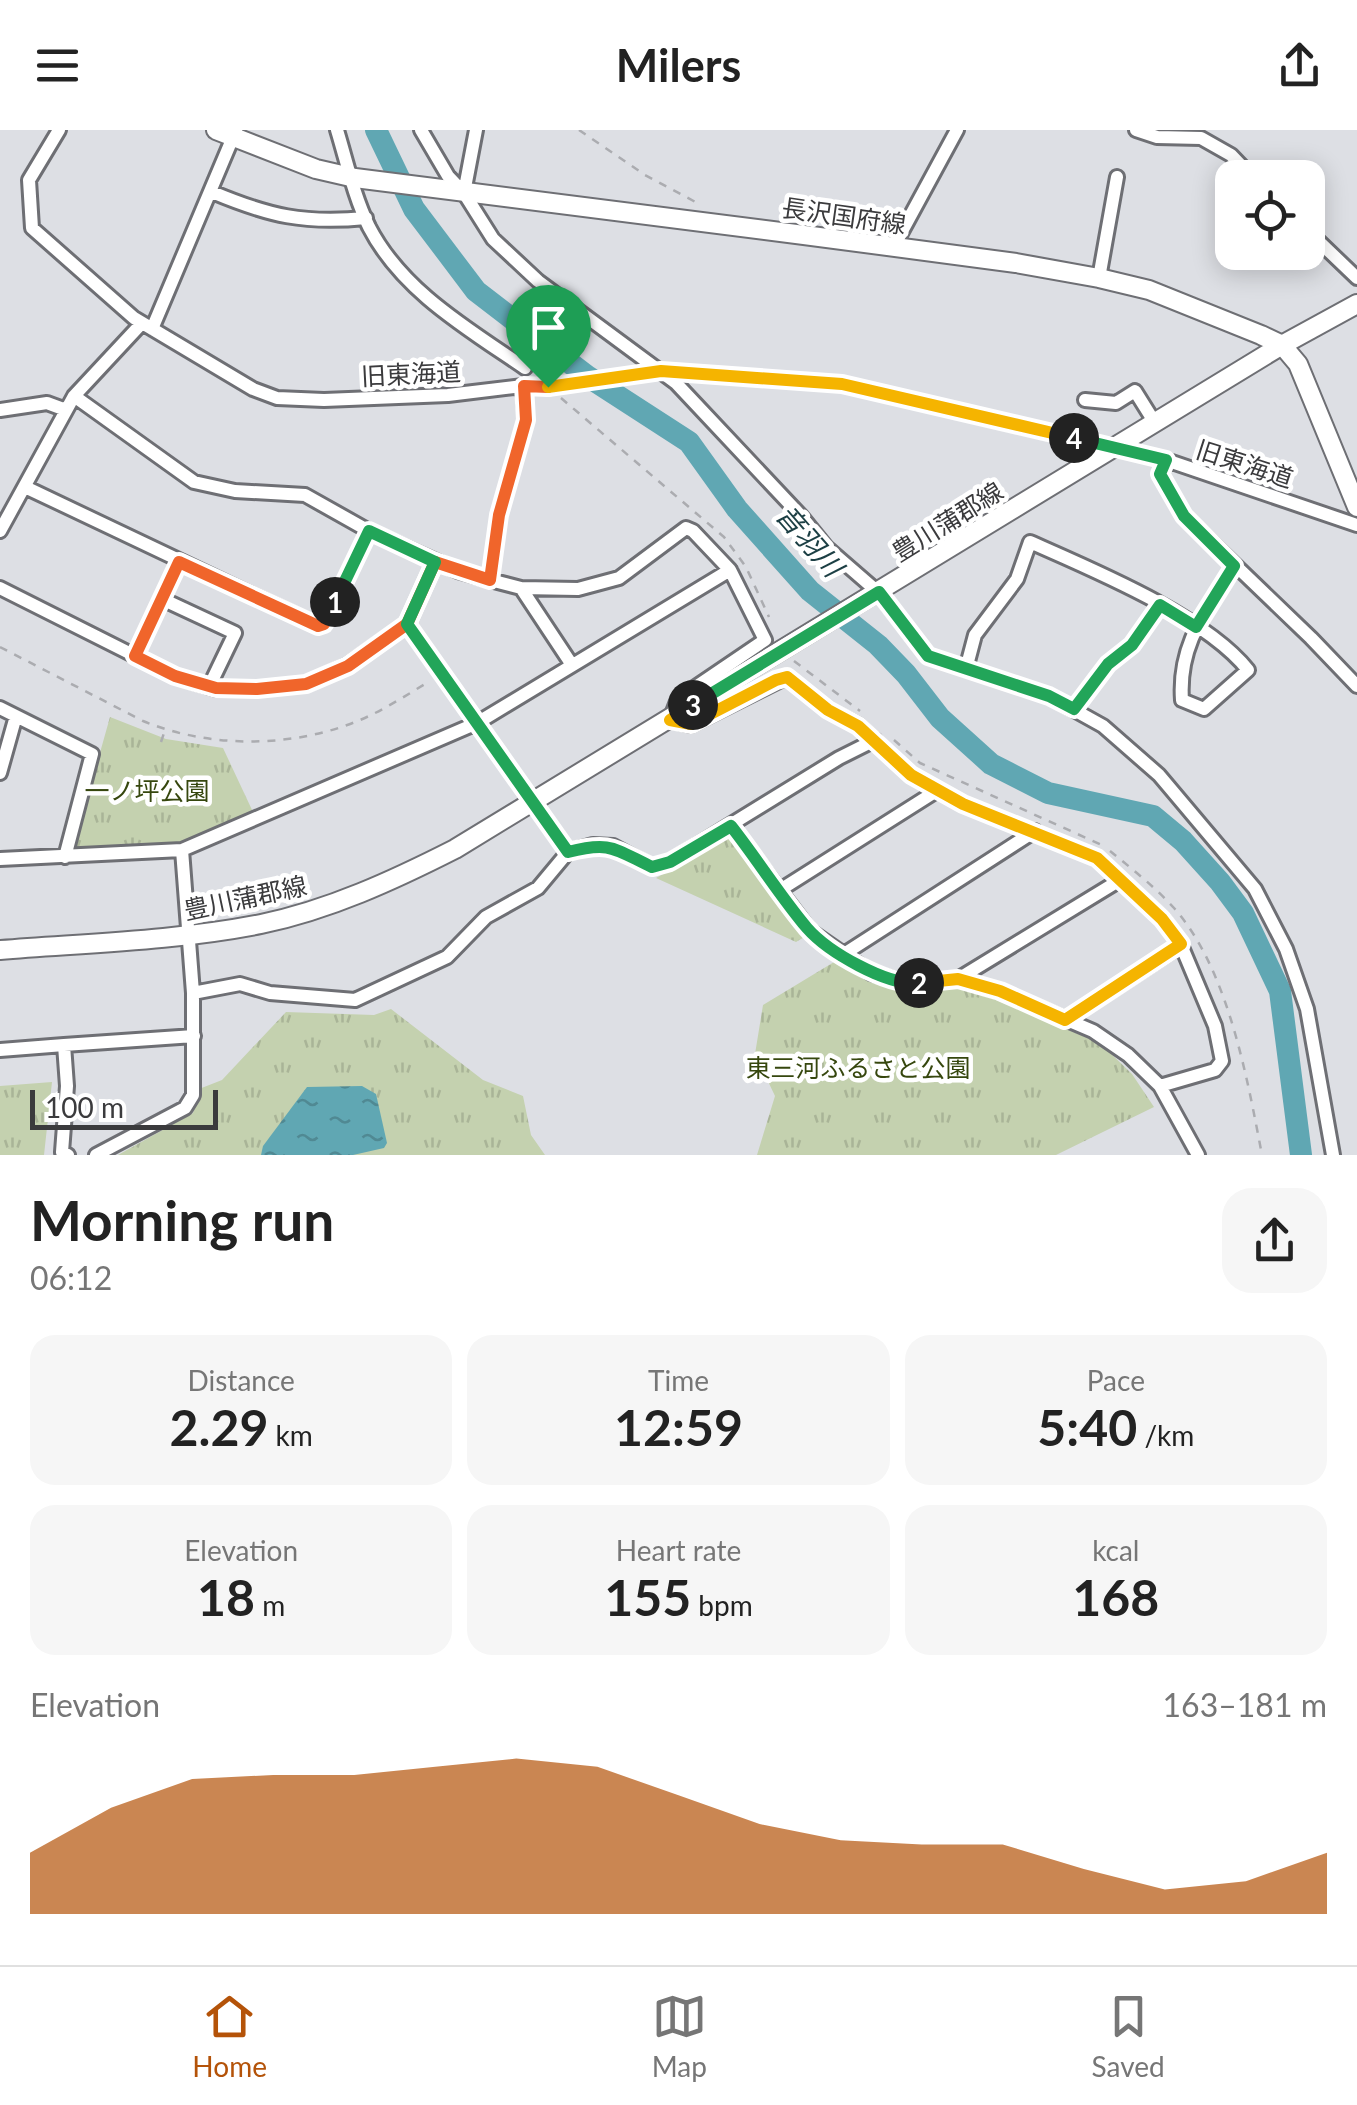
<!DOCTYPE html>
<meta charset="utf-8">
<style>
:root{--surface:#fff;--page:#f6f6f6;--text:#222;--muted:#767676;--line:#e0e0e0;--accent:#b45309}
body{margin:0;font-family:Lato,"Noto Sans JP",sans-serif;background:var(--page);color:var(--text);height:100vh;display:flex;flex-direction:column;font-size:38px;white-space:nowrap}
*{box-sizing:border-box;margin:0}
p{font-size:32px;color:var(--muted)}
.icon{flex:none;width:55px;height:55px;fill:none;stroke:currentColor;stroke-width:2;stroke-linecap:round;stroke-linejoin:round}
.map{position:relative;height:1025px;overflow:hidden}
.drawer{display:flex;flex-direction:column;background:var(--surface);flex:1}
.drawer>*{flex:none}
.buttons{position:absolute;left:1215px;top:30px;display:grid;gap:20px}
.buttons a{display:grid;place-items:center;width:110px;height:110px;border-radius:20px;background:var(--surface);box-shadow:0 5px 25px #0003;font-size:50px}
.scale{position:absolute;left:30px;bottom:25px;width:188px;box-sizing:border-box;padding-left:10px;border:5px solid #3b3b3d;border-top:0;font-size:28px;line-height:35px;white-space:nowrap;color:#3b3b3d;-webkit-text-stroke:8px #fff;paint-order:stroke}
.pin{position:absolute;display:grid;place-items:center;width:85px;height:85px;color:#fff;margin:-102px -42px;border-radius:50% 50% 50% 0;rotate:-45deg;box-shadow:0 0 10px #0007}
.pin .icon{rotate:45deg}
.km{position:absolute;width:50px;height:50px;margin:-25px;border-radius:50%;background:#222;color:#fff;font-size:28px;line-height:50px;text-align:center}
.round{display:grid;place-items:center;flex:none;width:105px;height:105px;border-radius:30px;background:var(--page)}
.head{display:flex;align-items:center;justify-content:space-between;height:170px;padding:0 30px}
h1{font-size:55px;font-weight:700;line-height:75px}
.stats{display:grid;grid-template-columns:repeat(3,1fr);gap:15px;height:170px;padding:10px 30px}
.stats div{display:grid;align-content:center;border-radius:25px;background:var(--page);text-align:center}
.stats b{font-size:50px;font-weight:700}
.stats small{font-size:28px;font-weight:400}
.stats p{font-size:28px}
.chart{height:280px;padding:20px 30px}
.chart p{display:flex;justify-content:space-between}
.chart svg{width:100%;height:180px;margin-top:10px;fill:var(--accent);opacity:.7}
header{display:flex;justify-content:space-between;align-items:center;height:130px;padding:0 30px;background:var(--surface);font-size:45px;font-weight:700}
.tab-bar{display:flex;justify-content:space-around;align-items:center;height:140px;border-top:2px solid var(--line);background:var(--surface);font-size:28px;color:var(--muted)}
.tab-bar a{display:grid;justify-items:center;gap:5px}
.tab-bar .current{color:var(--accent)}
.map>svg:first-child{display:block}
.park{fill:url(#park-tufts)}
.water{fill:url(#water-ripples)}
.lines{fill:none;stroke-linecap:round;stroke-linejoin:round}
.river{stroke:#60a7b3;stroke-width:22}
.minor-casing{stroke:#6e6f74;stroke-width:18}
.major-casing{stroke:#6e6f74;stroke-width:22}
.path{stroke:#abacb0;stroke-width:2.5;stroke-dasharray:8 8;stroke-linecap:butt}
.minor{stroke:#fff;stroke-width:12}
.major{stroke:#fff;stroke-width:18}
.split-1-casing{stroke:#fff;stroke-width:20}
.split-2-casing{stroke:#fff;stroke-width:20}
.split-3-casing{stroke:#fff;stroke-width:20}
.split-4-casing{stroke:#fff;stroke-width:20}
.split-5-casing{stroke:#fff;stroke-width:20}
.split-1{stroke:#f0652b;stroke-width:12}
.split-2{stroke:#22a559;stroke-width:12}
.split-3{stroke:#f5b400;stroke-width:12}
.split-4{stroke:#22a559;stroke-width:12}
.split-5{stroke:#f5b400;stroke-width:12}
.labels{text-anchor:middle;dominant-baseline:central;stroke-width:9;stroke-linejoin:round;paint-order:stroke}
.street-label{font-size:25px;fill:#3b3b3d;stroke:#fff}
.park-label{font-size:25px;fill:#36470e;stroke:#fff}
.water-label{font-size:28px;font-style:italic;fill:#1c3f44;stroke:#fff}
</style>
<header><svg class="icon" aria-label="menu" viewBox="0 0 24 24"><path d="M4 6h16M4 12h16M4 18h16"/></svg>Milers<svg class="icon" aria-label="share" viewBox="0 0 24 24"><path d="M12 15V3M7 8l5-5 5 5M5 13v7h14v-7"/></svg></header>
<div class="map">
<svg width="1357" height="1025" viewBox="0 0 1357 1025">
<defs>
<pattern id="park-tufts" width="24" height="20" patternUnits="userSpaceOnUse" patternTransform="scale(2.5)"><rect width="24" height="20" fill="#c4d1af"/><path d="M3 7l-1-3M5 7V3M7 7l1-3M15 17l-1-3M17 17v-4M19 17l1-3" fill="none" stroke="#a9b497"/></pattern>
<pattern id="water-ripples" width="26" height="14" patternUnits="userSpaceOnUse" patternTransform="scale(2.5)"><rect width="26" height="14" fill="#60a7b3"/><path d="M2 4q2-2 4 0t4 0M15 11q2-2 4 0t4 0" fill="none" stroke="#508993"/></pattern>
</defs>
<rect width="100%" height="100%" fill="#dddfe4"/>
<path class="park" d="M110,587L166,609L223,618L253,682L177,713L73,719Z
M730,706L806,806L796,812L656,748Z
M839,829L860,843L907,860L944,855L972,860L1100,913L1132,944L1154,977L1056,1025H757L775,966L755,924L763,875Z
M391,879L483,950L523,966L531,1005L545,1025H118L193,983L199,959L222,950L286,882L374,885Z
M52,952L44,1025H0V956Z"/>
<path class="water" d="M362,956L376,964L387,1013L384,1018L353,1025H261L263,1016L307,957Z"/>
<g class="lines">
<path class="river" d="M376,0L414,79L476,161L587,246L689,312L737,379L810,461L878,515L906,544L940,588L991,634L1048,663L1153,686L1183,711L1220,752L1243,783L1280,861L1301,1025"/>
<defs>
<path id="minor" d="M59,0L29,50L32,98L134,188L253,259L277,268L324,270L448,265L523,256L548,257L661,241L842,254L1166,330L1357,395
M337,0C347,33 354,66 369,97C402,161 468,199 525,238
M421,0L448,46L464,63L493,109L538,151L676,253L801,386L826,417L879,463L928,526L1049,566L1103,596L1159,645L1255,759L1286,819L1307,879L1333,1025
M1136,0L1157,7L1201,8L1231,25L1253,48
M212,62C269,86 304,94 366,88
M464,63L476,0
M1308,101L1357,148
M893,118L957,0
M1099,148L1117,47
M152,199L236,0
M1085,270L1116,273L1135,261L1155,293
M0,280L47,273L66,280
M1166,330L1160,344L1184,386L1311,508L1357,556
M25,357L318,496L324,494L369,401L305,365L235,361L194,352L74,266
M0,401L74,266L142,193
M369,401L458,441L490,450L499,385L526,290L523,256
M490,450L521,458L572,535
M0,458L175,546L216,559H257L307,554L348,535L407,494L435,432
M521,458L578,459L619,448L686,398L693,401L730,440
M162,469L235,503L209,557
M407,494L568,722
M135,526L179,432
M966,539L975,505L1017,449L1030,412C1093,440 1205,486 1248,540L1204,579L1182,570C1178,514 1206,482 1234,437
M0,578L92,624L65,727
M1074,579L1108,534L1132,515L1160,475
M0,643L16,586
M0,729L182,720L477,593L730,440L765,510L678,569L670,590L691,595L787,547L828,580L858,595L911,645L963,674L1097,728L1163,789L1181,815L1215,896L1222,931L1215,940L1160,956L1128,925L1093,901L999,861L958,849L910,854L871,843L810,801L731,696
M780,760L938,660
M844,824L1035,701
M958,849L1120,750
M193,863L240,854L270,863L355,870L447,827L486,787L538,758L568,722L593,715L613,716L652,737L670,732L839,628L875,610
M1065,890L1181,815
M64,915L194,906
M0,920L64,915L67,956L62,1022L68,1025
M1160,956L1198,1025
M96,1025L185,978L193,965V863L182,720"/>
<path id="major" d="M216,0L316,39L355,48L804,105L1016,133L1099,148L1149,160L1261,205L1282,215L1298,234L1357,377
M0,820C87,813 175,811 261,794C329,780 394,750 455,719L1282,215L1357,174"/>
</defs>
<use href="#minor" class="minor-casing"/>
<use href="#major" class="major-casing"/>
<path class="path" d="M579,0L645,45L701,75
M561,268L724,407L746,437L769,487
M0,517L143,591C213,620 301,618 369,586C390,576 410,563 430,551
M794,531L860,581
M894,610L920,633L1104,716
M161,612L165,600
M1110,721C1132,739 1155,757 1174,778C1228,839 1247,947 1262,1025"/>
<use href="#minor" class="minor"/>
<use href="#major" class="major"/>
</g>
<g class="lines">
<defs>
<path id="split-1" d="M335,472L324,494L318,496L179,432L135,526L175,546L216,558L257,559L306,554L348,536L407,494L435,432L490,450L499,385L526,290L524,256L548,257"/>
<path id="split-2" d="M335,472L369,401L435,432L407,494L568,722C611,711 614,719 652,737L670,732L731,696C757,729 780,766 807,798C828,822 887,856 919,853"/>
<path id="split-3" d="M693,575L670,590L691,594L776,550L787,547L828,580L858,596L911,645L963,674L1097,728L1162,789L1181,814L1065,890L1000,861L958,849L919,853"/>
<path id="split-4" d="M693,575L879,462L928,526L1049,566L1074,579L1108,534L1132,515L1160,475L1196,497L1234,436L1184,386L1160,344L1166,330L1074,308"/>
<path id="split-5" d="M548,257L661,241L842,254L1074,308"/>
</defs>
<use href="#split-1" class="split-1-casing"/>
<use href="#split-2" class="split-2-casing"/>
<use href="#split-3" class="split-3-casing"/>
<use href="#split-4" class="split-4-casing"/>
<use href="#split-5" class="split-5-casing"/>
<use href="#split-1" class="split-1"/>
<use href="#split-2" class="split-2"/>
<use href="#split-3" class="split-3"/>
<use href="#split-4" class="split-4"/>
<use href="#split-5" class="split-5"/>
</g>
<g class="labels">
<g class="street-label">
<text transform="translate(844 85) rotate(8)">長沢国府線</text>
<text transform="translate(411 243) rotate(-3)">旧東海道</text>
<text transform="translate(1245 333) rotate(18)">旧東海道</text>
<text transform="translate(947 391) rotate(-32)">豊川蒲郡線</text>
<text transform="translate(245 767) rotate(-12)">豊川蒲郡線</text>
</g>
<g class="park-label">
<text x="147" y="660">一ノ坪公園</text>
<text x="858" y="937">東三河ふるさと公園</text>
</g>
<g class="water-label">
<text transform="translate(810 410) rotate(49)">音羽川</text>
</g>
</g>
</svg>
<div class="buttons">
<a><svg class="icon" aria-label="locate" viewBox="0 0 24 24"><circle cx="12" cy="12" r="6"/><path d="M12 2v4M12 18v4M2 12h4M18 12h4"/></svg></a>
</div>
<div class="scale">100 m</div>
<div class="pin" style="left:548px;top:257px;background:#1e9e55"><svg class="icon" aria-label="arrive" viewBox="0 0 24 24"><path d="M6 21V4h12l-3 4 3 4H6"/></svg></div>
<b class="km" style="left:335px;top:472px">1</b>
<b class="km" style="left:919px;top:853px">2</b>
<b class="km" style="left:693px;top:575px">3</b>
<b class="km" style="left:1074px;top:308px">4</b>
</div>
<section class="drawer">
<div class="head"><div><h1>Morning run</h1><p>06:12</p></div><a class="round"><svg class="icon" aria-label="share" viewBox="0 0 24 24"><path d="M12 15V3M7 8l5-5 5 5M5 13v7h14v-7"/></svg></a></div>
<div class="stats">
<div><p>Distance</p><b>2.29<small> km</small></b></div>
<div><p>Time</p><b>12:59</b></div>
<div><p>Pace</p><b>5:40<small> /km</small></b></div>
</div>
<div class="stats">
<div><p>Elevation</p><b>18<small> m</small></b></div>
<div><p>Heart rate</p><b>155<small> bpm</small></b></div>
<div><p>kcal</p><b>168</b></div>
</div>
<div class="chart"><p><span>Elevation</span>163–181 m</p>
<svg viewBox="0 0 160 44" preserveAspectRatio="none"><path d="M0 44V29L10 18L20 11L30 10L40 10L50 8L60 6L70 8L80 15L90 22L100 26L110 27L120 27L130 33L140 38L150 36L160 29V44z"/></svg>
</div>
</section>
<nav class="tab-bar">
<a class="current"><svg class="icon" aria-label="home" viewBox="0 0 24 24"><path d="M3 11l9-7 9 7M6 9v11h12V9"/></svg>Home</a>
<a><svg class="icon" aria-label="map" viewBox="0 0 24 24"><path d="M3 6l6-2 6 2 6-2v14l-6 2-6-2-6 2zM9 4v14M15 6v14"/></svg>Map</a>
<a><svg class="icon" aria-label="saved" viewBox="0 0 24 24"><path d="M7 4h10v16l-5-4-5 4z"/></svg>Saved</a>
</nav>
